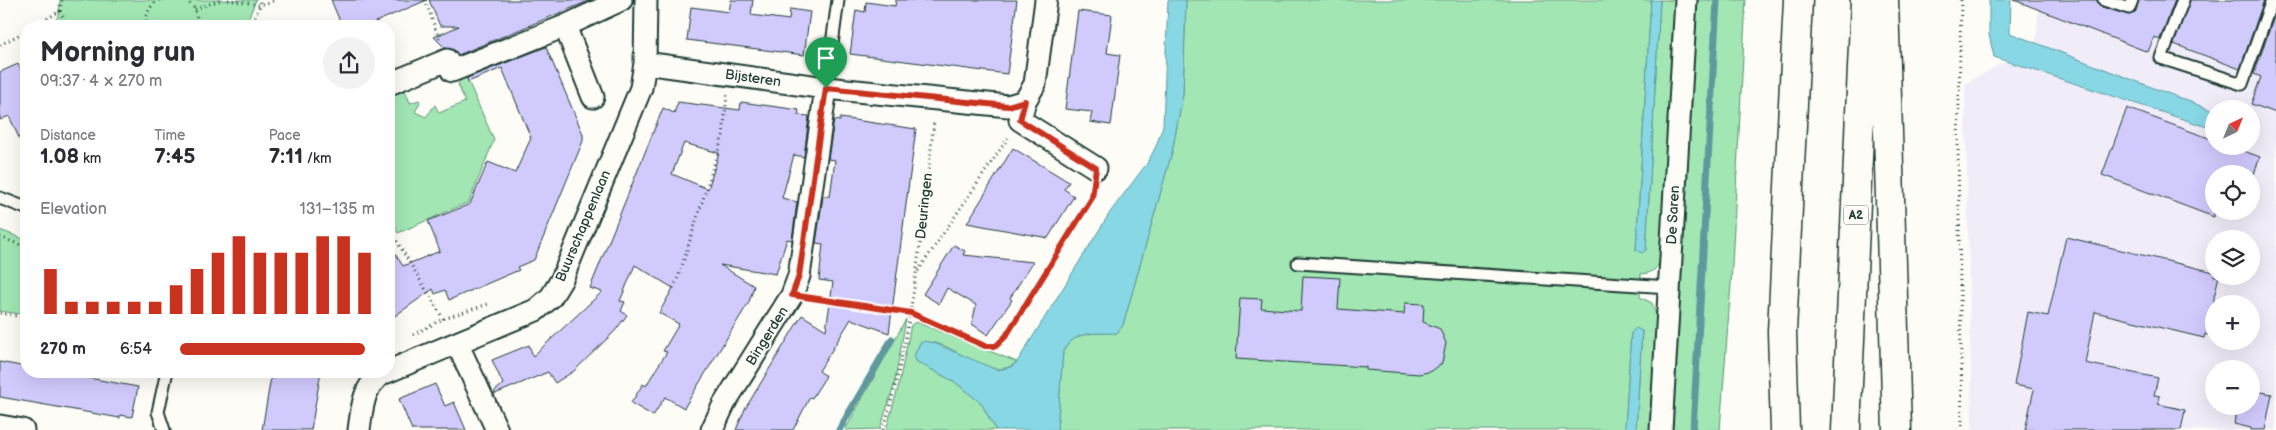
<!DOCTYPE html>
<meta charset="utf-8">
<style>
:root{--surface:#fff;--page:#f2f2f3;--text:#2b2b33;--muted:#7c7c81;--accent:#c8321e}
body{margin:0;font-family:"Balsamiq Sans",sans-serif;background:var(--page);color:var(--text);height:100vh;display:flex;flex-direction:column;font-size:19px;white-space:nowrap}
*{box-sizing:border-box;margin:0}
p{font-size:16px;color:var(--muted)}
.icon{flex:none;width:28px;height:28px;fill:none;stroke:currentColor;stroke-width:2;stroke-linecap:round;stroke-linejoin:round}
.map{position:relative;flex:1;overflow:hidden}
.drawer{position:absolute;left:20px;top:20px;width:375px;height:358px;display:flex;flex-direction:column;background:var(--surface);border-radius:20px;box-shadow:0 5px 20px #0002}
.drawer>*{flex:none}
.needle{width:32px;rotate:43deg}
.tools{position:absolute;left:2205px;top:100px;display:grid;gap:10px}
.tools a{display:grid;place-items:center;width:55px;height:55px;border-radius:50%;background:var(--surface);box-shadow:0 5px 20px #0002;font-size:25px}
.pin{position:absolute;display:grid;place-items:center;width:42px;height:42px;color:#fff;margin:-51px -21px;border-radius:50% 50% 50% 0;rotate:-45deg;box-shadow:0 0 5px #0007}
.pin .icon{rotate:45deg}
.round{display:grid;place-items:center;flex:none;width:52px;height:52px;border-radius:26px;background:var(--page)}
.headline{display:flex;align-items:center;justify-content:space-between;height:85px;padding:0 20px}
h1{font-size:28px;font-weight:700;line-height:38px}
.stats{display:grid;grid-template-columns:repeat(3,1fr);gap:8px;height:85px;padding:5px 20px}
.stats div{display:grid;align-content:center}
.stats b{font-size:21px;font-weight:700}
.stats small{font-size:14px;font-weight:400}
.stats p{font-size:14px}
.chart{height:140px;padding:10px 20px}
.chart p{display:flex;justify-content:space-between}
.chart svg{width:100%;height:90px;margin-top:5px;stroke:var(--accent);stroke-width:6}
ul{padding:0 20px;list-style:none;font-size:16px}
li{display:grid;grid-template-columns:80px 60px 1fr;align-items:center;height:38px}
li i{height:12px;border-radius:6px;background:var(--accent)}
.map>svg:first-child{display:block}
.built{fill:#f0edf9;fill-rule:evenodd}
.green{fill:#a1e6b3;stroke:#609274}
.water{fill:#88d7e5;stroke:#5e999e}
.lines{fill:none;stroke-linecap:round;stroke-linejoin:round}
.stream{stroke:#5e999e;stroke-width:7}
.building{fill:#d1cafd;stroke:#1f3d34;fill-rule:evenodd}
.service-casing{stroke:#1f3d34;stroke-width:15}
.minor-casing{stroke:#1f3d34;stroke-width:25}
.motorway-casing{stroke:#1f3d34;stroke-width:31}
.path{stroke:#1f3d34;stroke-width:3;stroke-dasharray:1 4;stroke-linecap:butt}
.service{stroke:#fdfcf7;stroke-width:11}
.minor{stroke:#fdfcf7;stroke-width:21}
.motorway{stroke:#fdfcf7;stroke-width:28}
.route-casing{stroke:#fff;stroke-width:10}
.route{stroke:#c8321e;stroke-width:6}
.labels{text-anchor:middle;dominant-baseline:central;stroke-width:4;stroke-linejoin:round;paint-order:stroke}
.shield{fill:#fdfcf7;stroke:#62766e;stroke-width:1}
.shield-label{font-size:12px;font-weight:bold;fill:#1f3d34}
.street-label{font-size:14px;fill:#1f3d34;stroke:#fdfcf7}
</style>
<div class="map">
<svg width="2276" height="430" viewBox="0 0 2276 430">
<rect width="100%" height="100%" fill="#fdfcf7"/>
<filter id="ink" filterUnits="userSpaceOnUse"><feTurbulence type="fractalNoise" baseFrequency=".02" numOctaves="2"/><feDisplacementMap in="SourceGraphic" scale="10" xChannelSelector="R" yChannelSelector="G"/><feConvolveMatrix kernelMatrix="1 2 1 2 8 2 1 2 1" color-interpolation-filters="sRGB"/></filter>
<g filter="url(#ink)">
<path class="built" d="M2039,0H2276V430H1972L1965,84L2036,44ZM2214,109H2251V146H2214ZM2214,174H2251V211H2214ZM2214,239H2251V276H2214ZM2214,304H2251V341H2214ZM2214,369H2251V406H2214Z"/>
<path class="green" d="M60,0H256L245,26H51C60,18 59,11 60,0Z
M1186,0H1651L1636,250H1646L1660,0H1676L1661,257C1658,269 1653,273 1641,274L1640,297L1652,303L1657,318L1651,430H1636L1642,331L1631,333L1625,430H1057L1063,351C1077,329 1094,334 1117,333L1123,325L1172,152L1183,94Z
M1695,0H1746L1731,284L1720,430H1670Z
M465,74L494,140L469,202L398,233L393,222L389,220V93L404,87L410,103L419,100L420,102L415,112L426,117L435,105L439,113L465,102L458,84Z
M0,230L26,240V315L0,311Z
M906,319L894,386L880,429L845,430Z
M916,322L1017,362C993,383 961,349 935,343C931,342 925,343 920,343L914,356L917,362L955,382L981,403L996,430H886L898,388L911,325Z"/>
<path class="water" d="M1168,0H1186L1183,94L1172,152L1123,325L1117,333C1094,334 1077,329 1063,351L1057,430H996L981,403L955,382L917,362L914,356L920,343L925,341L934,343L997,370L1011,367L1017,362L1111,211L1148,162L1156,146L1163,126Z
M1651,0H1660L1646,250L1642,253L1636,250Z
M1989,0H2011L2010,33L2214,111L2213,129L1994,57L1989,35Z
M1636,328L1642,331L1636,430H1625L1631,333Z"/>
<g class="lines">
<path class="stream" d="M839,430L892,339
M1693,430L1717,0"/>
</g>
<path class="building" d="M331,0H427L366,26H342Z
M429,0H591L458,55L454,50L445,48L434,37L459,26H440Z
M731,0H753L751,15L789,20L790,9L810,12L804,55L687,40L691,7L729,12Z
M896,0H1017L1007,74L850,54L856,10L865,12L866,2L895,6Z
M2014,0H2097L2101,7L2130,15L2136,11L2139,0H2175L2160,39L2154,37L2148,52Z
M2190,0H2264L2240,69L2174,44Z
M1078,11L1112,15L1107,53L1120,55L1111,125L1090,122L1092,112L1065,109Z
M2276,11V113L2251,104L2261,77L2254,74Z
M546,47L583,134V141L534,260L517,267L519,270L449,300L445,290L435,294L433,289L389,320V245L403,266L440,251L428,221L470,204L488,162L515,173L531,138L502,68L468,82L467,78Z
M18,64L26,80V153L9,116L0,120V72Z
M678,102L740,110L741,102L799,110L798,115L809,116L804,157L794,155L782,198L797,202L792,240L787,239L776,274L720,265L754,286L749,302L684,408L665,397L653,416L631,403L643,384L646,386L656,369L667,352L663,351L679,324L659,313L673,288L635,265L620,301L625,302L621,311L627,315L615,331L574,371L555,383L548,372L495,394L494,392L503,384L492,360L529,345L533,356L602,292L590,288L663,108L674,113ZM684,143L719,153L708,189L672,174Z
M2127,108L2214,140V146H2230L2260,157L2254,174H2214V217L2102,175Z
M840,118L916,129L889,333L851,319L819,371L826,376L812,398L810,397L793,430H736L745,409L802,315L826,330L833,282L819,280L823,244L816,243L823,196H830L835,160L828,159L834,120L840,121Z
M1013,148L1069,182L1064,189L1074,196L1048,238L967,223Z
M2066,237L2214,272V276H2219L2214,297V337L2205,334L2204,338L2095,312L2085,363L2158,378L2154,395L2160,396L2158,404L2185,410L2181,430H2025L2034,389L2014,385L2028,312L2048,316Z
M954,245L965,251L963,255L1033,262L1010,298L1012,300L988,335L972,324L976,305L947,288L939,304L923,294Z
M1303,276L1340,278L1338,309L1404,314L1405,303L1424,304L1423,322L1440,329L1446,343L1442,363L1432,371L1419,374L1366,370V367L1236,359L1240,298L1262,299L1261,308L1301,311Z
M0,362L26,367V371H78V376L138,387L132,417L120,415V418L0,397Z
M272,371H321L311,430H262Z
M435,384L445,406L454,402L466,430H412L399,399Z
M2251,390L2272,394L2265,430H2251V428L2234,424L2237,406H2251Z"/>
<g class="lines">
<defs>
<path id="service" d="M2104,0L2129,8L2132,0
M2183,0L2161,58L2242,84L2272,0
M826,88L838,0
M0,198L26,208
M1298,263L1669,287
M164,430L158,412L167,371"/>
<path id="minor" d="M1046,0L1035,84L1025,101L1020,120L1096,168
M565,26L593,97
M645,63L826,88L1008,106L1025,101
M389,84L447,60L452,71L565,26L621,0
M457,343L497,430
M0,426L23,430
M359,430C362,409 363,386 382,374L536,310L551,297L562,279L641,88L645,63L646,0
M712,430L724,404L792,295L799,276L826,88
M1661,430L1686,0"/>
<path id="motorway" d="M1884,0L1897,430
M1785,430L1782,332L1798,0
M1846,430L1865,0"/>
</defs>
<use href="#service" class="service-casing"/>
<use href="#minor" class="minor-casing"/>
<use href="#motorway" class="motorway-casing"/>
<path class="path" d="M186,0L195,9L199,26
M228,0L260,5L276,0
M425,0L440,41
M1961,0L1958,147L1962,430
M195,9L221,0
M60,11L67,26
M34,26L60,11L62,0
M146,26C145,15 149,6 159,0
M251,26L260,5V0
M22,33L26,40
M0,45L26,31
M389,228L444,320
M0,237L26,247
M918,271L1008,138
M673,288L679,275L723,136L727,95
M813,298L911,313L985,346L996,345L1006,336L1093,198L1094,190
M0,313L26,318
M413,335L443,319L488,304
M883,430C914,329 922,226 934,121"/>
<use href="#service" class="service"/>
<use href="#minor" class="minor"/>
<use href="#motorway" class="motorway"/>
</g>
</g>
<g class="lines" filter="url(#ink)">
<defs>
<path id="route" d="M826,88L1008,106L1025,101L1020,120L1096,168L1092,198L1006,336L996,346H985L911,313L792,295L799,276Z"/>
</defs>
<use href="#route" class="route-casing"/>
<use href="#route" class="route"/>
</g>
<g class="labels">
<rect class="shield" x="1843.5" y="205.5" width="25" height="19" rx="4"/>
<g class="shield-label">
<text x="1856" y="215">A2</text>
</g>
<g class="street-label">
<text transform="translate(753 78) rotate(8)">Bijsteren</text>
<text transform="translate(924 206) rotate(-84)">Deuringen</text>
<text transform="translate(1673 215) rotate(-87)">De Saren</text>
<text transform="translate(583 226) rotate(-67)">Buurschappenlaan</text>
<text transform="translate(767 336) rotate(-58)">Bingerden</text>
</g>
</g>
</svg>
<div class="tools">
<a><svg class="needle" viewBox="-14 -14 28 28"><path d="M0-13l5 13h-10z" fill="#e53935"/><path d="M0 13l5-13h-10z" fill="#7c7c81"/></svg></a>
<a><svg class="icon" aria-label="locate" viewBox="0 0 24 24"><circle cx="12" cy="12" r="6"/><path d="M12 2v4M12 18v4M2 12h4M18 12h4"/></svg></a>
<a><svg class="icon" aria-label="layers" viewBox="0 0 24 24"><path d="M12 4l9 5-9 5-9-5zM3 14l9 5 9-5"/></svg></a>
<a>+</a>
<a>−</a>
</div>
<div class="pin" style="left:826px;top:88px;background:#1e9e55"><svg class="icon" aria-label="arrive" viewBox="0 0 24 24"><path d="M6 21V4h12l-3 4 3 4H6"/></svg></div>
<section class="drawer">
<div class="headline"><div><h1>Morning run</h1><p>09:37 · 4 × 270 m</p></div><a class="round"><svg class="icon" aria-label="share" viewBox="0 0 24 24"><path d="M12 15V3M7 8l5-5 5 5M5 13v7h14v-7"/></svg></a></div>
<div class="stats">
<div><p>Distance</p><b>1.08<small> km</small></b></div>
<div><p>Time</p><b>7:45</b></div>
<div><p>Pace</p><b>7:11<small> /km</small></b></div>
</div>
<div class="chart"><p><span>Elevation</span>131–135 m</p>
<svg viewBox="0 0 160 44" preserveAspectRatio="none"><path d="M5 44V22M15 44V38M25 44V38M35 44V38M45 44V38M55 44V38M65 44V30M75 44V22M85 44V14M95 44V6M105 44V14M115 44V14M125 44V14M135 44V6M145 44V6M155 44V14"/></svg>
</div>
<ul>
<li><b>270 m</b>6:54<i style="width:95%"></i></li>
</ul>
</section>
</div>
